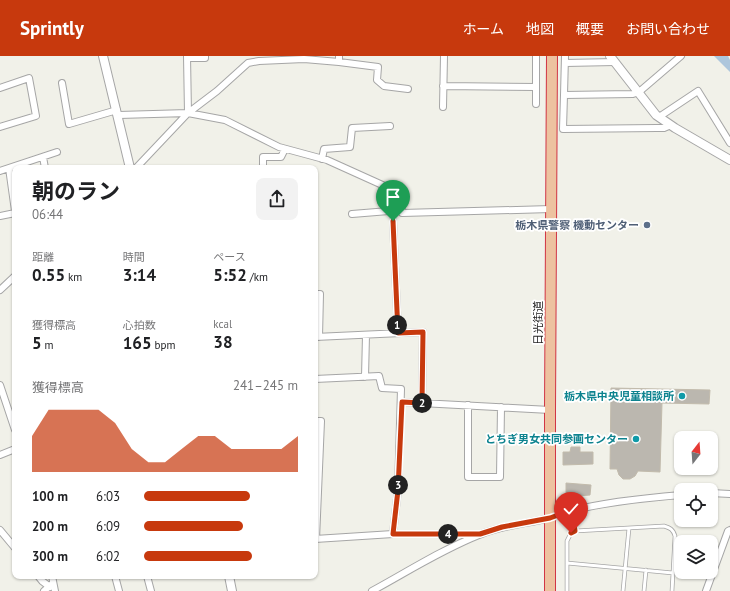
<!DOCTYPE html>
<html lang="ja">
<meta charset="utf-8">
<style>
:root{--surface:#fff;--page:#f2f2f2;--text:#202124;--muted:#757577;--accent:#c7390d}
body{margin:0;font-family:"PT Sans","Noto Sans JP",sans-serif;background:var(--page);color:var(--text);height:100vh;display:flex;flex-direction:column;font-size:15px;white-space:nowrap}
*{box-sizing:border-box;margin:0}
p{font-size:13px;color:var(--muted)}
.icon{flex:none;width:22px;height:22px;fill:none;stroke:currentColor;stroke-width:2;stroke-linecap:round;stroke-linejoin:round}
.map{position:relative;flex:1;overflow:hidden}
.details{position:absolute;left:12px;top:109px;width:306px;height:414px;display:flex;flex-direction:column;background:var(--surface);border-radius:8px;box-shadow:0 1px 3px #0004}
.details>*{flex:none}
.needle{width:26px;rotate:17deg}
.controls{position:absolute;left:674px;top:375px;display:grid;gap:8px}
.controls a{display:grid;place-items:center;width:44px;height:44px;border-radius:8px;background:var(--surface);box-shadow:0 1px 3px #0004;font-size:20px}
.pin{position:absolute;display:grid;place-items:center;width:34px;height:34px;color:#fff;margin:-41px -17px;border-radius:50% 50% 50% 0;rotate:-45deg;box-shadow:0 0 4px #0007}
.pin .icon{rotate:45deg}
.km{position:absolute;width:20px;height:20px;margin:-10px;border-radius:50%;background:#222;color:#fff;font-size:11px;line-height:20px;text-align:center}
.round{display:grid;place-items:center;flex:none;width:42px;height:42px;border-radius:8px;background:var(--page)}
.head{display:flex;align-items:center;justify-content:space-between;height:68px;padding:0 20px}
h1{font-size:22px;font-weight:700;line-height:30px}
.figures{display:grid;grid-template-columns:repeat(3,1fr);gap:6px;height:68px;padding:4px 20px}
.figures div{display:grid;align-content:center}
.figures b{font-size:17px;font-weight:700}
.figures small{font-size:11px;font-weight:400}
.figures p{font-size:11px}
.chart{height:112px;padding:8px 20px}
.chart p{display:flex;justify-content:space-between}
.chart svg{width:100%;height:72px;margin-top:4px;fill:var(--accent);opacity:.7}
ul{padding:0 20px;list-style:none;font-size:13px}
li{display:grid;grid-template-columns:64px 48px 1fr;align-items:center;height:30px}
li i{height:10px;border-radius:5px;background:var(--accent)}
header{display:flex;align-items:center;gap:24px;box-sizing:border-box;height:56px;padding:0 20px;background:var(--accent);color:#fff}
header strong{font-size:19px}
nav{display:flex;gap:22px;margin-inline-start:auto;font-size:14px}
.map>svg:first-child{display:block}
.water{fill:#adc6dc}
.building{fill:#bbb7af;stroke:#c2bbac}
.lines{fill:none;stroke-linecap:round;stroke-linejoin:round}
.service-casing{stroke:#a6a6a6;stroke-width:4.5}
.minor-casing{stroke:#a6a6a6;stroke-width:8}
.tertiary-casing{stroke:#a6a6a6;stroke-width:10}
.trunk-casing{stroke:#d13545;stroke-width:12}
.service{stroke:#fff;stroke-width:3}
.minor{stroke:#fff;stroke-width:6}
.tertiary{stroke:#fff;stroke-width:8}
.trunk{stroke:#edc2a0;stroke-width:10}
.route-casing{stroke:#fff;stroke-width:8}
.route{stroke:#c7390d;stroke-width:5}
.service-dot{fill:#5c6f8a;stroke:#fff;stroke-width:1.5}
.culture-dot{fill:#0f9aa8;stroke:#fff;stroke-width:1.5}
.labels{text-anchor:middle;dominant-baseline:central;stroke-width:3.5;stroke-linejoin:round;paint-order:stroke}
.service-label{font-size:11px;font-weight:bold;fill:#4e5e75;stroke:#fff;text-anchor:end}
.street-label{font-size:11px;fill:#222;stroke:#fff}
.culture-label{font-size:11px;font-weight:bold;fill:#0d838f;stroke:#fff;text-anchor:end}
</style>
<header>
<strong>Sprintly</strong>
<nav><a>ホーム</a><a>地図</a><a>概要</a><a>お問い合わせ</a></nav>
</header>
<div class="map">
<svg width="730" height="535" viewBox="0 0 730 535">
<rect width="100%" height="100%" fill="#f1f1e9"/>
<path class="water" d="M714,0H728L730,4V16Z"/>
<path class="building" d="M611,332L710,334L709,348L662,347L660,416L638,415L635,420L630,423H623L619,419L617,413H610Z
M571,391H580V396H593V408L563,409V396H570Z
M566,427L591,429L590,439L566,441Z"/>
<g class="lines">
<defs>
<path id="service" d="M572,454L575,475
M567,507L673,517
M567,535V485L571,477L575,475L664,470C670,472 673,473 675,480L672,535
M623,535L629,472
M644,535L646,514"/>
<path id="minor" d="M187,0L188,57
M536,0V48
M187,2H205V0
M339,6L378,11L377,24L384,30L408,33
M565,7L615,6
M62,27L69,68L117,54
M443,30L536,31
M0,32L29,22L36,60L0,71
M564,39L565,0
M443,51L444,0
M119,59L188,57L225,64L279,91L327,104L389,132C399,138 401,146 402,157L551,153
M659,61L698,35L730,87
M671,69L664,72H657L563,73L564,39L633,38L639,36L681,0
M43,101L45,112
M322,103L324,93L350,91L352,72L390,70
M9,112L15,155
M136,112L188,57L217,35L248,7L259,5L304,3L339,6V0
M263,112V101H281L285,93
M0,115L57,96
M352,158L401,154
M0,160L15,157
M393,165L398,277
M0,234L15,220
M315,238H320L319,281
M315,281L423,276L422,347
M365,321L366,279
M315,323L379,320L382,332L401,333L398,434L393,478
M0,329L15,374
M402,346L550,354
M468,349V421H500L501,351
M315,365H321L316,483
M0,399L15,393
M711,437L730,438
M0,474L15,492
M315,483L393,478H478
M38,520L42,525L50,531
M52,520L55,535
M115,520L119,535
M147,520L151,535
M44,535L52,528
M372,535C407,516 441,494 479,479C502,469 526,468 550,462C557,460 563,457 570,455C606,446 644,442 681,439
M706,535L728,475L730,474"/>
<path id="tertiary" d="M103,0L130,112
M610,0L656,59L675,72L730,104
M229,520L232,535"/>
<path id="trunk" d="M550,535V354L552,0"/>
</defs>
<use href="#service" class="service-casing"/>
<use href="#minor" class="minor-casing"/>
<use href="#tertiary" class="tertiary-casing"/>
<use href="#trunk" class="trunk-casing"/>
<use href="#service" class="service"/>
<use href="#minor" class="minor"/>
<use href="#tertiary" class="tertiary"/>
<use href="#trunk" class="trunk"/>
</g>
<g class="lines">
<defs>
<path id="route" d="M393,165L398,277L423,276L422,347L402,346L398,434L393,478H480L502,471L550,462L572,454L575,475L571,477"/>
</defs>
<use href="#route" class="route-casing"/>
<use href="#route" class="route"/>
</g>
<circle class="service-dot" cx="647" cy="169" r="4"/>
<g class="culture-dot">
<circle cx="682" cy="340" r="4"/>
<circle cx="636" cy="383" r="4"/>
</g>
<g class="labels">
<g class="service-label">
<text x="639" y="169">栃木県警察 機動センター</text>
</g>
<g class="street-label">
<text transform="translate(538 267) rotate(-90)">日光街道</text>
</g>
<g class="culture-label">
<text x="674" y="340">栃木県中央児童相談所</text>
<text x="628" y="383">とちぎ男女共同参画センター</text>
</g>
</g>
</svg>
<div class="controls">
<a><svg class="needle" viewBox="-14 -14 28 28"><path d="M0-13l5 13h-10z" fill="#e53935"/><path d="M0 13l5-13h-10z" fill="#757577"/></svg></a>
<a><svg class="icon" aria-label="locate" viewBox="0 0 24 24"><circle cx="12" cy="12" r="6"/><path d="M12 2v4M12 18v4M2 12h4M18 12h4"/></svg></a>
<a><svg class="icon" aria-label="layers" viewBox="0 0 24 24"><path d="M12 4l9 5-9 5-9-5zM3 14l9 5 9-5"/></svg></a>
</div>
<div class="pin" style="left:393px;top:165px;background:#1e9e55"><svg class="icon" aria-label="arrive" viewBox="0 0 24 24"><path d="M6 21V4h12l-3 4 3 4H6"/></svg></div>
<div class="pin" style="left:571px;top:477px;background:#d93025"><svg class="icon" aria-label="check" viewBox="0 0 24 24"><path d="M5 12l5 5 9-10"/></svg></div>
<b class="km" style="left:397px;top:269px">1</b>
<b class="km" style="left:422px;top:347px">2</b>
<b class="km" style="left:398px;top:429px">3</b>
<b class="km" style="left:448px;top:478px">4</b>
<section class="details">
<div class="head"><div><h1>朝のラン</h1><p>06:44</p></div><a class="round"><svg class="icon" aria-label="share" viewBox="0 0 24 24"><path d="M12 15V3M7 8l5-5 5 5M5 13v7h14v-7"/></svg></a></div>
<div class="figures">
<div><p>距離</p><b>0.55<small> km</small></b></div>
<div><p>時間</p><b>3:14</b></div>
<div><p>ペース</p><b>5:52<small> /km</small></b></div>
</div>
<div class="figures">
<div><p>獲得標高</p><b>5<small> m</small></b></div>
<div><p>心拍数</p><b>165<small> bpm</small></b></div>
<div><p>kcal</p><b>38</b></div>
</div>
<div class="chart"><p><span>獲得標高</span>241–245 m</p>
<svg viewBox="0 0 160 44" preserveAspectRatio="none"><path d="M0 44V22L10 6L20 6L30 6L40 6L50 14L60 30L70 38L80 38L90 30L100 22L110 22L120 30L130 30L140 30L150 30L160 22V44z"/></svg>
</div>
<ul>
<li><b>100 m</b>6:03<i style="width:69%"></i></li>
<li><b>200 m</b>6:09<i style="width:64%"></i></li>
<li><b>300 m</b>6:02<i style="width:70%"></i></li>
</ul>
</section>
</div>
